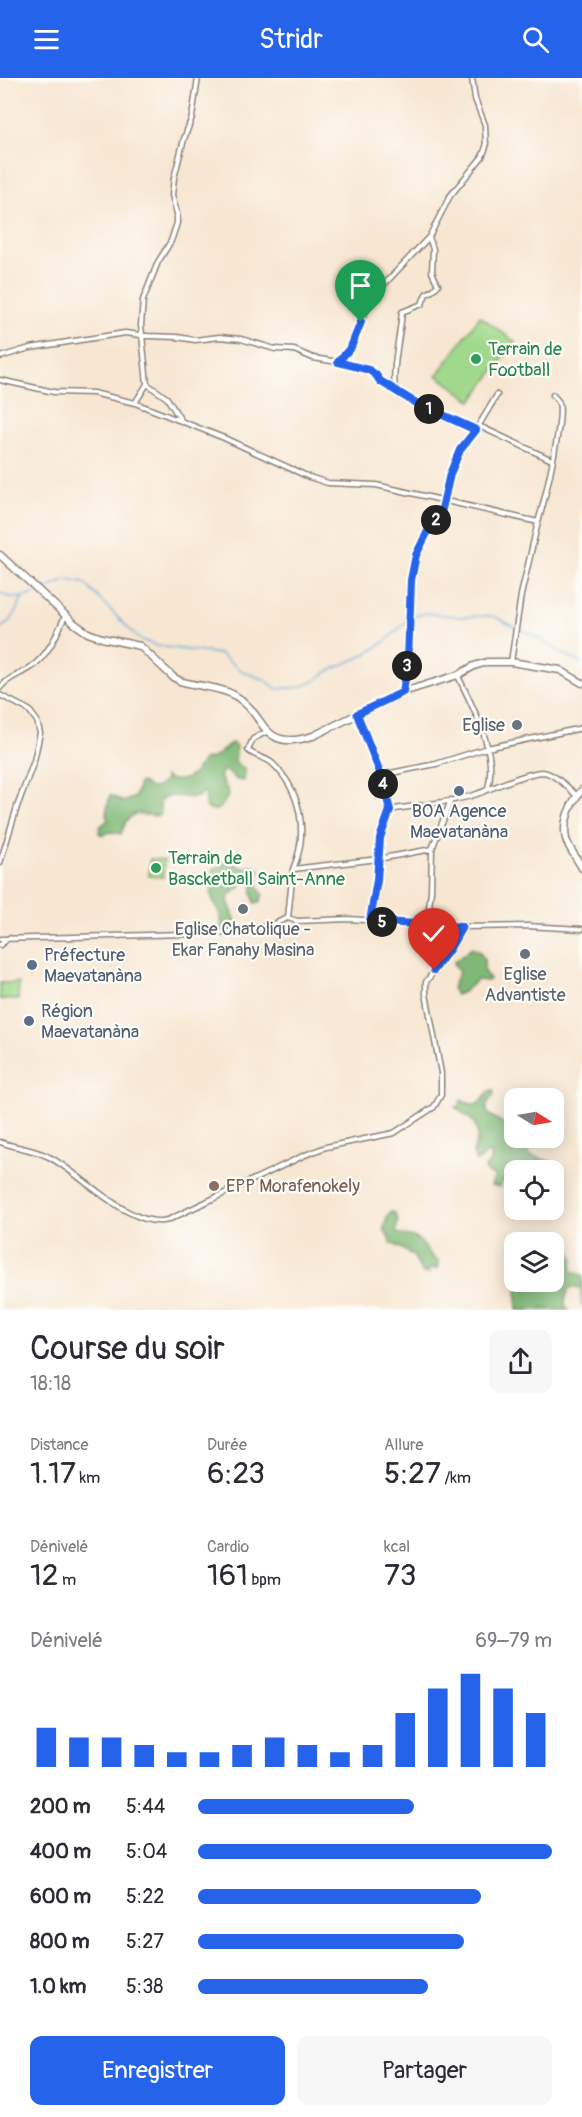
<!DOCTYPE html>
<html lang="fr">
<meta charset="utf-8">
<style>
:root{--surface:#fff;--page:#f7f7f7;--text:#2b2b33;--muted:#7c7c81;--accent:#2563eb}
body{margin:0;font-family:Pangolin,sans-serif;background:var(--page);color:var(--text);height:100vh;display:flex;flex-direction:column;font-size:22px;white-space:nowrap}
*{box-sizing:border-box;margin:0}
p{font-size:20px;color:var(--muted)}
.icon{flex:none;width:33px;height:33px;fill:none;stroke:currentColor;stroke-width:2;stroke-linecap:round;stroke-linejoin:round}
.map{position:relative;height:1232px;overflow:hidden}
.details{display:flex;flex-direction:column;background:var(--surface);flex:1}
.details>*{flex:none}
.needle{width:39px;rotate:101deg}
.controls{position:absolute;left:504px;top:1010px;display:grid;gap:12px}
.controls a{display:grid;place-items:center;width:60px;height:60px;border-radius:12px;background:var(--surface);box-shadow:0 3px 15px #0003;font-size:30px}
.pin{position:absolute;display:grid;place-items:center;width:51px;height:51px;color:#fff;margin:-62px -26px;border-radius:50% 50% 50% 0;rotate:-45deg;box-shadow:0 0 6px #0007}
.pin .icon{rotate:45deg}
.km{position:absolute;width:30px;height:30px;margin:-15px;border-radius:50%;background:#222;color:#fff;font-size:16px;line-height:30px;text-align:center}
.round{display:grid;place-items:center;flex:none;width:63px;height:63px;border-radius:12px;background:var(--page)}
.summary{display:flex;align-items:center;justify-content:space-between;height:102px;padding:0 30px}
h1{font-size:33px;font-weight:600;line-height:45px}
.metrics{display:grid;grid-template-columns:repeat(3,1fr);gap:9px;height:102px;padding:6px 30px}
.metrics div{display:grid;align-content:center}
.metrics b{font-size:30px;font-weight:600}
.metrics small{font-size:16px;font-weight:400}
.metrics p{font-size:16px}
.chart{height:168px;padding:12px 30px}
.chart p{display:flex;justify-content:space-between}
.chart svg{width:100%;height:108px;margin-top:6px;stroke:var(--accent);stroke-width:6}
.button{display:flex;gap:12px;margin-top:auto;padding:12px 30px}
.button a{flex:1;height:69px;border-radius:12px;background:var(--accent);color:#fff;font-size:24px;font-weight:600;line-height:69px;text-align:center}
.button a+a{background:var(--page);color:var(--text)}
ul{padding:0 30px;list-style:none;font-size:20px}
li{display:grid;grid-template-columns:96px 72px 1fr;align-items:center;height:45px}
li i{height:15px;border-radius:8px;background:var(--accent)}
header{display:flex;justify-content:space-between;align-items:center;height:78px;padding:0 30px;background:var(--accent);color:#fff;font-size:27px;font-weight:600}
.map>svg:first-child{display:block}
.green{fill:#a0d98b;stroke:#5e7a54;stroke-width:1.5}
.forest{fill:#80b977;stroke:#4e6a4a;stroke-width:1.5}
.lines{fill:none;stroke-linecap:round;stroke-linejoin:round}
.stream{stroke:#5fa7d6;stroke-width:1.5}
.street-casing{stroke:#8a8176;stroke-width:7}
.primary-casing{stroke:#8a8176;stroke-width:9}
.street{stroke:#fff;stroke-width:4}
.primary{stroke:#fff;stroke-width:6}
.route-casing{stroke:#fff;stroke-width:12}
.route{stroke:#2563eb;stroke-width:8}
.leisure-dot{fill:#2e9e5b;stroke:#fdfcf7;stroke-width:2}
.worship-dot{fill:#6b7280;stroke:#fdfcf7;stroke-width:2}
.service-dot{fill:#5c6f8a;stroke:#fdfcf7;stroke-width:2}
.education-dot{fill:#8d6e63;stroke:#fdfcf7;stroke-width:2}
.labels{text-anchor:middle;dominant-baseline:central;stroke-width:4.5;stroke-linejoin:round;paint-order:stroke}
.leisure-label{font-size:18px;fill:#27864d;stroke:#fdfcf7;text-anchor:start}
.worship-label{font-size:18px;fill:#5b616d;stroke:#fdfcf7}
.service-label{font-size:18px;fill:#4e5e75;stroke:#fdfcf7;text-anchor:start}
.education-label{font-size:18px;fill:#785e54;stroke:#fdfcf7;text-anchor:start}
</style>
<header><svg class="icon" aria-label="menu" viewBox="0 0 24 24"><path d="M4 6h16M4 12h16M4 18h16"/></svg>Stridr<svg class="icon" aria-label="search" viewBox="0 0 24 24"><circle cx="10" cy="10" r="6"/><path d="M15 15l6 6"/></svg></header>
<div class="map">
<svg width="582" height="1232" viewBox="0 0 582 1232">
<rect width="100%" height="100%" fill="#fdfcf7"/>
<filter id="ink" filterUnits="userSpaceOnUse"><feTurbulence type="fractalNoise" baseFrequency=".0167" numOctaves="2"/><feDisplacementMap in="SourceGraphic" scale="12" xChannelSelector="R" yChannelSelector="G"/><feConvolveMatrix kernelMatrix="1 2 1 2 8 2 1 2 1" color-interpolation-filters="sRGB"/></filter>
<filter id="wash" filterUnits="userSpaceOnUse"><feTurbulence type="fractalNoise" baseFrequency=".008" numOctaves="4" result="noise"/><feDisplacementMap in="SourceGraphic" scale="24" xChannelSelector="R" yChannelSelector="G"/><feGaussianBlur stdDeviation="1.35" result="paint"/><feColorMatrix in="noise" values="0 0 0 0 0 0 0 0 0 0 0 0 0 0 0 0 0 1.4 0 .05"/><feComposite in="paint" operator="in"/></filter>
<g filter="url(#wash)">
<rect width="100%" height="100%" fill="#f7e6d1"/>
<path class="green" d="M480,238L515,264L472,323L437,297Z
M150,781L164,782L163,799L149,798Z
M0,905H19L18,922L0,921Z"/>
<path class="forest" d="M232,665L236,669L235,684L245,692L244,703L237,702L225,692H223L220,699L229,715L224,725L217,732H210C202,727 206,723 206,715L204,714C202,715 199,719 196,719C185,723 154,707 161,735L159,738L134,736L126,743L121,756L110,754L103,757L99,755L100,749L108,742L106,736L110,717L123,724L135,719L139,705L141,704C155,714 156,711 166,701L164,698C180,709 195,698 203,682L213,680Z
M227,782C237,784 240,794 251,788L259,791L258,809L263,817L259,825H255L252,816L253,803L246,799L242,802L239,810L229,818L228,823L240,854L197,855V851L221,850C224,838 214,828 211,817C210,810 212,798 213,791L221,788Z
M472,870L480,874L484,882V894L490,901L488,903L477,902L463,914L456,917L452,910L459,894L453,885Z
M493,1012L494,1016L486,1027L488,1036L514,1052V1059H528L527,1069L529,1078C543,1081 555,1082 561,1097L559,1101L554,1102V1092H514V1102L504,1101L500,1109L491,1107L495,1099L487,1094L485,1090L491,1083V1075H487L480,1082L476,1083L473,1075L478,1058L475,1045L454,1028L459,1030L461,1022C477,1030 480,1027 489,1013Z
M391,1134L395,1135L398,1141L396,1154C405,1160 408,1156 415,1160C425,1164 428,1178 438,1183V1190L426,1192L429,1195H422L413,1177L391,1165L384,1151L387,1140Z
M564,1172H569L573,1180L571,1193L582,1197V1228L581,1212L578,1209L569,1211C566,1218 562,1227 569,1232H517V1212C529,1207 541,1203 554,1203L555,1187L554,1174L559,1176Z"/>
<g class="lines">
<path class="stream" d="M44,512L66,502L84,505L139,561L157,568L220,576L242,593L265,602L277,611L301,609L313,604L327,594L362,578L377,569L387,562L408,542
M0,515C11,522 25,520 37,515
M412,539L426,535L461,539L486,538L496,539L514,549
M0,550C14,544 15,533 22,521
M518,551C542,558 559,577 582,585"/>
</g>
</g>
<g filter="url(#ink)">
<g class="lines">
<defs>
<path id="street" d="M472,0L475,21L485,47L486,69L482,79L450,118L429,159L433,171L432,194L438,207L432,213L426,216L422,226L402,234C400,259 392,288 395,312L414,325L476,352
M0,279L30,270L125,255L148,258L177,259L195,262L219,259L241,261L275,271L294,272L313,280L338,284L369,292L376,297L379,303L394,311
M338,284L351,269L355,255L374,217L429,159
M0,302L54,314L93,315L135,325L224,360L309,399L328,405L376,407L538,444L521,517L511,584
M135,325L147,306
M182,344L167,320L147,306L141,247L143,222L158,184L171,163L177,145V136L172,117L174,100L184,61L192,39L198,0
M479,348L552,382
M538,444C544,425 564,341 559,325C558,322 555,320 553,317
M458,598C473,630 498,674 488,710
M0,610C8,599 20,597 31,589C48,578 57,556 65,538
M403,613L408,582L411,502L416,477L429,451L441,435L450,396L460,372L476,352L497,317
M0,617L29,632L37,643L40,655L34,683L17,729L0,785
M357,636L381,697L390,732
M266,654L253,661L248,672C253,678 265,679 272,685C301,712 309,755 293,791
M381,697L436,686L487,670L582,650
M288,840L293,791L378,781L432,771
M370,843L377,802L380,760L390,732C418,727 451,725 477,716C493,710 527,694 543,694C553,695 570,711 577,718
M427,846L431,813L432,771L451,722
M0,861L221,855L269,848L288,840L297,843L349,841L462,849L527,848L582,851
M0,867L9,860
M0,1064C16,1070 34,1071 49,1079C81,1095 131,1152 168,1142L305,1077L326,1069L394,1055L434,1029L441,1017V995L426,916V904L449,873L462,849"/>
<path id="primary" d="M0,477L75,546L88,555L102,560L140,568L173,599L180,603C198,609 218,608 234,617C268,636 258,675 313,658L403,614L458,597L474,588L487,584H511L560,592L582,605
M582,712C571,724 562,744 566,761C569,771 577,780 582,790"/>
</defs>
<use href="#street" class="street-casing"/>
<use href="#primary" class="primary-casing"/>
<use href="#street" class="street"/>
<use href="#primary" class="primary"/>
</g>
</g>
<g class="lines" filter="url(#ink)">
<defs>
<path id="route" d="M361,244L351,269L338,284L369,292L376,297L380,303L414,324L476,352L460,372L450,396L441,435L429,451L416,477L411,502L408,582L403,614L357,636L381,697L390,732L380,760L377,802L370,843L462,849L448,873L434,892"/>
</defs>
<use href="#route" class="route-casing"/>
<use href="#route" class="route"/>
</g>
<g class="leisure-dot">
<circle cx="476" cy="281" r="6"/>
<circle cx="156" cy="790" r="6"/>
</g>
<g class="worship-dot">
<circle cx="517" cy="647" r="6"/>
<circle cx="243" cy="831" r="6"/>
<circle cx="525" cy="876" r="6"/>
</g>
<g class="service-dot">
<circle cx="459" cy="713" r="6"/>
<circle cx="32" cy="887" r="6"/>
<circle cx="29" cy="943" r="6"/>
</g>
<circle class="education-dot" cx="214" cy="1108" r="6"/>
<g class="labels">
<g class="leisure-label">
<text x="488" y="271">Terrain de<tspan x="488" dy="21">Football</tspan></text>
<text x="168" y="780">Terrain de<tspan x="168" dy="21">Bascketball Saint-Anne</tspan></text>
</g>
<g class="worship-label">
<text x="505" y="647" text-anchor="end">Eglise</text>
<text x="243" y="851">Eglise Chatolique -<tspan x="243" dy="21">Ekar Fanahy Masina</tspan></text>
<text x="525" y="896">Eglise<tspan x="525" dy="21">Advantiste</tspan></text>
</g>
<g class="service-label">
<text x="459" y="733" text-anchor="middle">BOA Agence<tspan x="459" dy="21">Maevatanàna</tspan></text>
<text x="44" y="877">Préfecture<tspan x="44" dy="21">Maevatanàna</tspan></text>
<text x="41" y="933">Région<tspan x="41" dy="21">Maevatanàna</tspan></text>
</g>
<g class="education-label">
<text x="226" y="1108">EPP Morafenokely</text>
</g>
</g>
</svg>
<div class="controls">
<a><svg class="needle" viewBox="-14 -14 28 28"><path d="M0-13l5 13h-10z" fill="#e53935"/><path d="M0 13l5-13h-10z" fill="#7c7c81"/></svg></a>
<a><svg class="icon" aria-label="locate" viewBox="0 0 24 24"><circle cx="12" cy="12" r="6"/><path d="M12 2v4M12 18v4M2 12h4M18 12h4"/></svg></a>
<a><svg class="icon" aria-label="layers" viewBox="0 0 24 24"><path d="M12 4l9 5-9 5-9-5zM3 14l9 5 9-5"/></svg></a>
</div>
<div class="pin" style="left:361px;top:244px;background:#1e9e55"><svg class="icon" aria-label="arrive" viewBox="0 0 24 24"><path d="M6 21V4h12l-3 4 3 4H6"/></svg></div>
<div class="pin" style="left:434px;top:892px;background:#d93025"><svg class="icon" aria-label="check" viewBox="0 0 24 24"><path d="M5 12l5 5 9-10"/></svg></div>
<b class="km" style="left:429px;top:331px">1</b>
<b class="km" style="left:436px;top:442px">2</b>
<b class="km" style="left:407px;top:588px">3</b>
<b class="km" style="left:383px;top:706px">4</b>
<b class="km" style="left:382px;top:844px">5</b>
</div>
<section class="details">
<div class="summary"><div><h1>Course du soir</h1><p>18:18</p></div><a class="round"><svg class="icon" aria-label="share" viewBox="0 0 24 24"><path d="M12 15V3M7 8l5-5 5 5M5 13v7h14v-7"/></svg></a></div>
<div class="metrics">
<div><p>Distance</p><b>1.17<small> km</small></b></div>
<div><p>Durée</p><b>6:23</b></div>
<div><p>Allure</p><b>5:27<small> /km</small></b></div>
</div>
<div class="metrics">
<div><p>Dénivelé</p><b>12<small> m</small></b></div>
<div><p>Cardio</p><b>161<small> bpm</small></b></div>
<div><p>kcal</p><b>73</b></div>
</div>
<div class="chart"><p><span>Dénivelé</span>69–79 m</p>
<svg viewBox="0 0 160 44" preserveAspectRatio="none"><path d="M5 44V28M15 44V32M25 44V32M35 44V35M45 44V38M55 44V38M65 44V35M75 44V32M85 44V35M95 44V38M105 44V35M115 44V22M125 44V12M135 44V6M145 44V12M155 44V22"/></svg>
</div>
<ul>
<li><b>200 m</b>5:44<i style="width:61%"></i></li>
<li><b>400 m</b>5:04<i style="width:100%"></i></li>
<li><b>600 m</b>5:22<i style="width:80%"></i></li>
<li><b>800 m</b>5:27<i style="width:75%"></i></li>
<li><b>1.0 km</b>5:38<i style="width:65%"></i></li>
</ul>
<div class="button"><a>Enregistrer</a><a>Partager</a></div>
</section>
